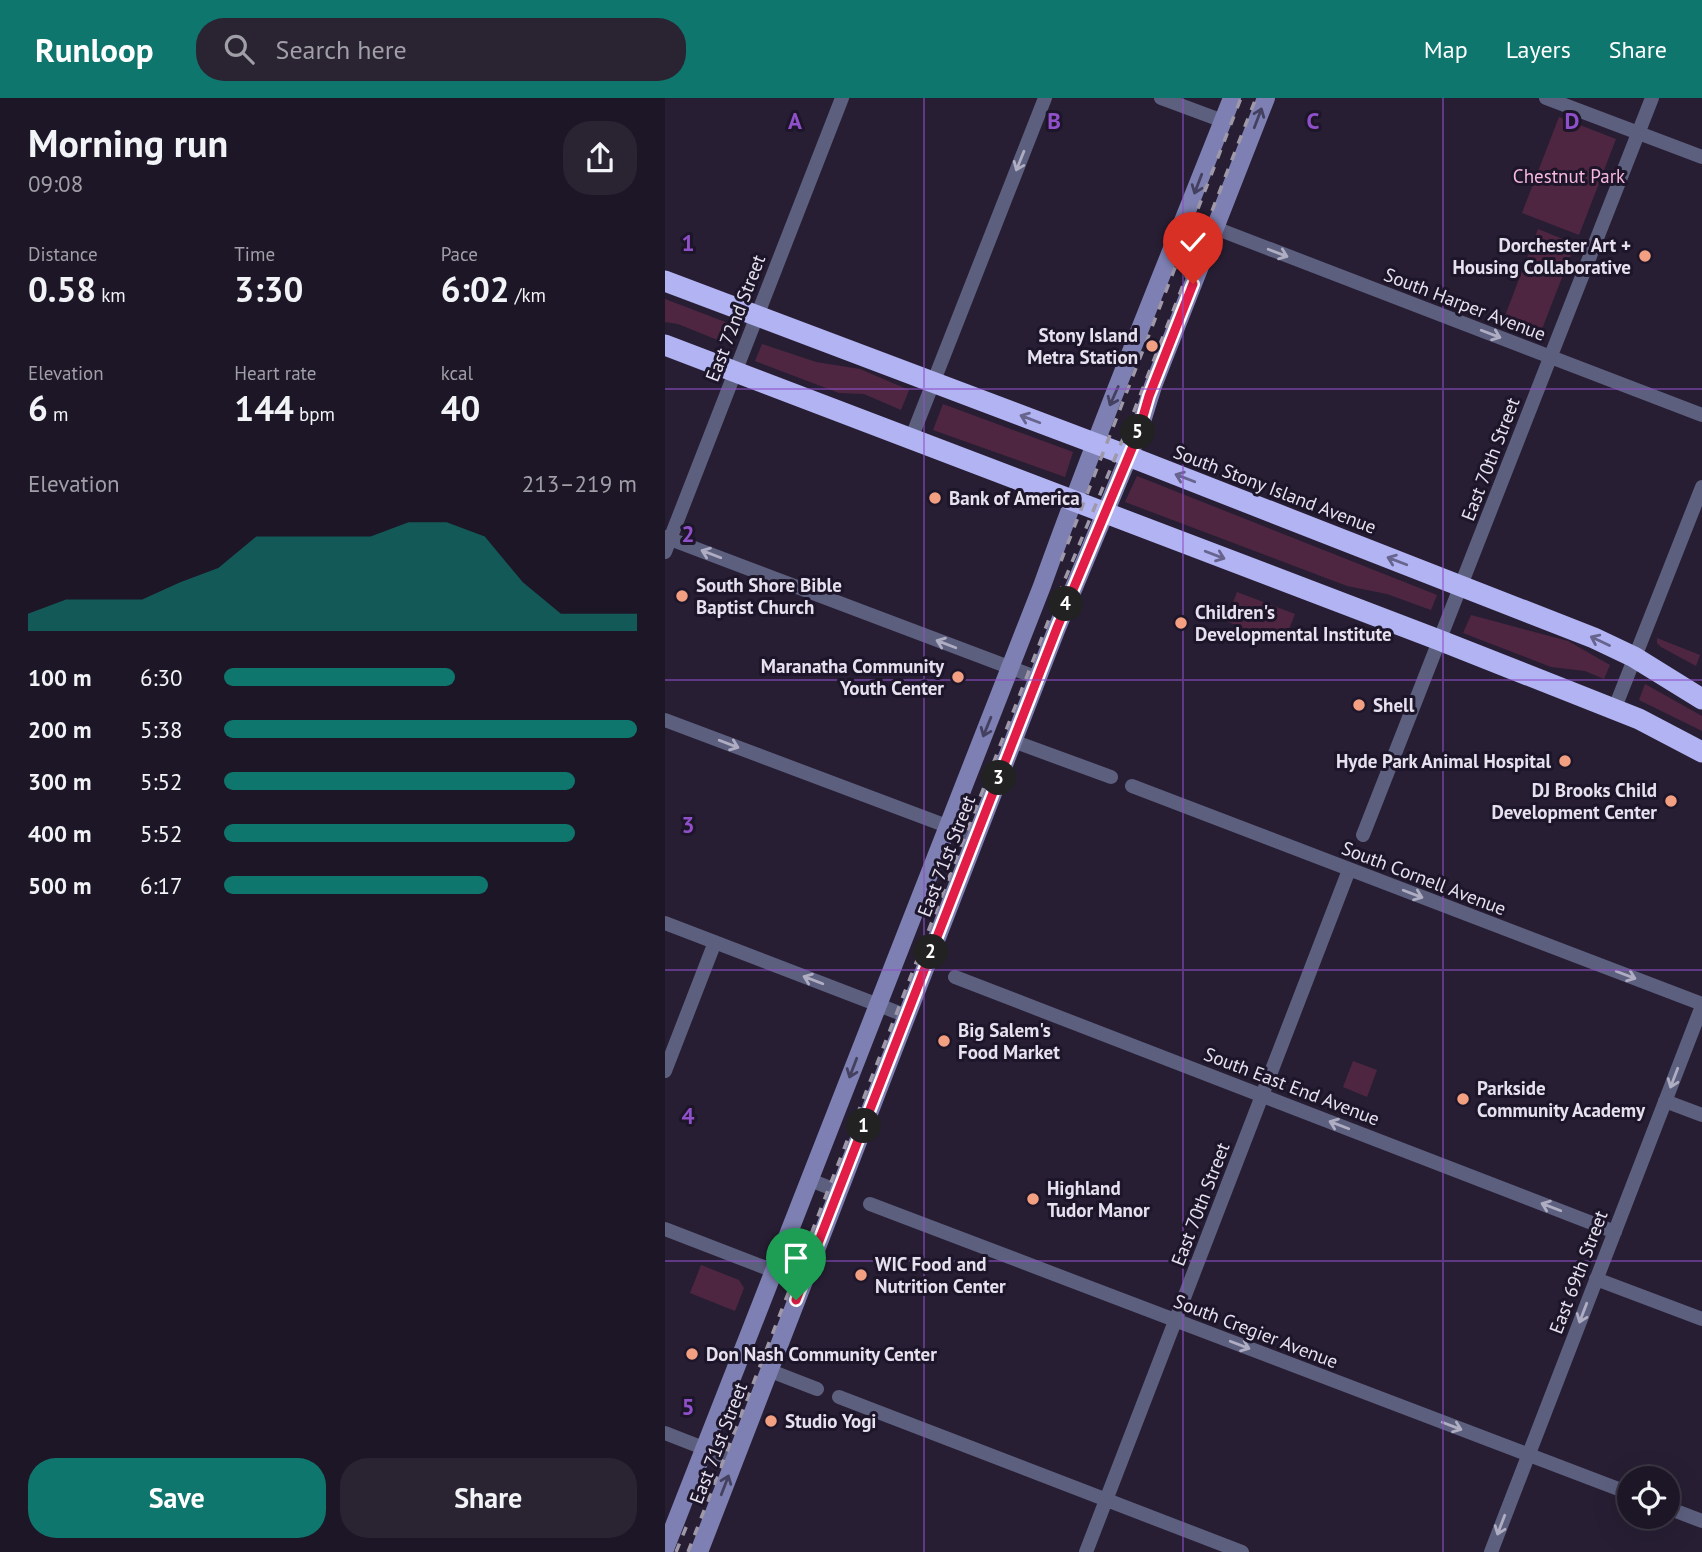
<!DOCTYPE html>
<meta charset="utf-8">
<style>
:root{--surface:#1d1626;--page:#2a2332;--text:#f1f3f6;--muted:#a09fa7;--line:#3b3543;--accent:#0f766e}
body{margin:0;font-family:"PT Sans",sans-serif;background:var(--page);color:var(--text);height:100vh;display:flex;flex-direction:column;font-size:26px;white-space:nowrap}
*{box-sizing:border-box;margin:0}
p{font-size:23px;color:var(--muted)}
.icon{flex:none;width:38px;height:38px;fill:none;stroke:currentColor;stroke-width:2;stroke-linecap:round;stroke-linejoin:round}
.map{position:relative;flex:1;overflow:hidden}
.details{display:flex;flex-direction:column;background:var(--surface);width:665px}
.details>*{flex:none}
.fabs{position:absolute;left:952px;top:1368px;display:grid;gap:14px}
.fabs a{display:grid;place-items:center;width:63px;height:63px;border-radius:50%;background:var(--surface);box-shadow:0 7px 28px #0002,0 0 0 2px var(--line);font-size:35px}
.pin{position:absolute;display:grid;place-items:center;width:60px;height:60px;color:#fff;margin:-72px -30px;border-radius:50% 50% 50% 0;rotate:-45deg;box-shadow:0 0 7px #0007}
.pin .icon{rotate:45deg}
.km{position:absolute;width:35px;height:35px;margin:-18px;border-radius:50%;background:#222;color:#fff;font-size:19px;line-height:35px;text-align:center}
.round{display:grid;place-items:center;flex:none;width:74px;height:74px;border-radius:28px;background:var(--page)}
.overview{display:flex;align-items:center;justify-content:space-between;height:119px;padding:0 28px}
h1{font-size:38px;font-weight:700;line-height:52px}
.figures{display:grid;grid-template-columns:repeat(3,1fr);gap:10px;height:119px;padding:7px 28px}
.figures div{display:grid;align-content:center}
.figures b{font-size:35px;font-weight:700}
.figures small{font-size:19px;font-weight:400}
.figures p{font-size:19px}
.chart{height:196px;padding:14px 28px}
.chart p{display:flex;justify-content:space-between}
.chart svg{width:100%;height:126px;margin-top:7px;fill:var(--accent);opacity:.7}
.button{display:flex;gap:14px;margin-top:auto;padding:14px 28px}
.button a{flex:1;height:80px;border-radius:28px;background:var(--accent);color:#fff;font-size:28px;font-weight:700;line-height:80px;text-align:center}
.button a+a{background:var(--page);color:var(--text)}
ul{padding:0 28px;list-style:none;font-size:23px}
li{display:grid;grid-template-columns:112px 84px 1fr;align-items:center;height:52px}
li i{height:18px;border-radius:9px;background:var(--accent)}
header{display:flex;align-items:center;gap:42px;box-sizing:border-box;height:98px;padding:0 35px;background:var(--accent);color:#fff}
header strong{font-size:33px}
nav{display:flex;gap:38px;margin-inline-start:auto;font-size:24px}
.search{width:490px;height:63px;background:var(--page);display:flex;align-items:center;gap:18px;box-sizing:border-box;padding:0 24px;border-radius:28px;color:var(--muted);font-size:26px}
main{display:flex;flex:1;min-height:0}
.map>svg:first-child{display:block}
.green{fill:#4f2642}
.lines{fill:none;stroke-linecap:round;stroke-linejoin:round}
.street{stroke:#5d5f7f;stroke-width:14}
.secondary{stroke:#7e80b3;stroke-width:18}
.highway{stroke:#b1b3f3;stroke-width:21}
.rail{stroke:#9e98a8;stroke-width:3.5;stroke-dasharray:9 9;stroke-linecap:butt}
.oneway{stroke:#444060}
.oneway2{stroke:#afadc2}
.oneway3{stroke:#67648e}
.route-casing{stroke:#fff;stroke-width:14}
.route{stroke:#e11d48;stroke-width:9}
.grid{fill:none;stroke:#9050c9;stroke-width:2;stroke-opacity:0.55}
.poi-dot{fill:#f39f82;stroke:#1d1529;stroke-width:2.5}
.labels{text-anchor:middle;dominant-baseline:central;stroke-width:6;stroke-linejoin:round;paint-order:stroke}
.park-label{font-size:19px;fill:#f6b8de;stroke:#1d1529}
.poi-label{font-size:19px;font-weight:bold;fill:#e6e1ef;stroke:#1d1529;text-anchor:start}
.street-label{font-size:19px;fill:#e6e1ef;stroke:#1d1529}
.grid-label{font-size:23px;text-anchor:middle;font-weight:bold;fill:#9050c9;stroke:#1d1529;stroke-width:6;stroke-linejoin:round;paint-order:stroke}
</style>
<header>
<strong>Runloop</strong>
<div class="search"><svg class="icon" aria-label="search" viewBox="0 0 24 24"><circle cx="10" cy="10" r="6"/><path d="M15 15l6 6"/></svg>Search here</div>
<nav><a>Map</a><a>Layers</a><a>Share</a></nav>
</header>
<main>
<section class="details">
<div class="overview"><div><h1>Morning run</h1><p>09:08</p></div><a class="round"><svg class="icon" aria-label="share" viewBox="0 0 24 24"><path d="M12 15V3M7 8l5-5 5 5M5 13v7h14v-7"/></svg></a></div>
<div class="figures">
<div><p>Distance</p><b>0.58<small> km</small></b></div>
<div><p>Time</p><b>3:30</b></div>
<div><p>Pace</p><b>6:02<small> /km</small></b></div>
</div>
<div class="figures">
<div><p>Elevation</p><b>6<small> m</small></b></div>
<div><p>Heart rate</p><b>144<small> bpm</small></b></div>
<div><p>kcal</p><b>40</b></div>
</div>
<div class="chart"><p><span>Elevation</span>213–219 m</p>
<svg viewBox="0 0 160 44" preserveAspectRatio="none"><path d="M0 44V38L10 33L20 33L30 33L40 27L50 22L60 11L70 11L80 11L90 11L100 6L110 6L120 11L130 27L140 38L150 38L160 38V44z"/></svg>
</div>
<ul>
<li><b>100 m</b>6:30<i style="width:56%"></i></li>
<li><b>200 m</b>5:38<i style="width:100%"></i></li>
<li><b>300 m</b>5:52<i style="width:85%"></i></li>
<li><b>400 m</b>5:52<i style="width:85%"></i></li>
<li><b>500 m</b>6:17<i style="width:64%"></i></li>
</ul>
<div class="button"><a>Save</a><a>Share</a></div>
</section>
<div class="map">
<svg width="1037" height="1454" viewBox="0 0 1037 1454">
<rect width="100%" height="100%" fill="#271e33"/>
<path class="green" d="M894,19L951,41L914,137L857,115Z
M873,131L910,146L877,231L840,218Z
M0,201L63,225L55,243L13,226L0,224Z
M97,246L151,264L195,271L244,292L236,312L199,296L174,295L90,263Z
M278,306L408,354L400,379L268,332Z
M472,378L772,497L766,512L722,496L682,488L460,404Z
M572,494L630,516L618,546L561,523Z
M806,517L903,543L945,567L939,581L920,573L886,569L798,535Z
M992,540L1035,557L1031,568L996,549L992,545Z
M980,586L1037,618V633L974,602Z
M688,963L712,972L702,999L678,989Z
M36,1167L74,1182L79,1190L70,1213L25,1195Z"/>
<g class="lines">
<path class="street" d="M496,0L558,23
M881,0L1037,59
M550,130L1037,317
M246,341L380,0
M0,439L373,580
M0,454L177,0
M949,612L1037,389
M0,622L311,739
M348,643L446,679
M467,688L1037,906
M698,737L987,0
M0,825L242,918
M290,879L950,1134
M0,973L50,844
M1000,1003L1037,1017
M145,1082L173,1093
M205,1106L964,1395
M0,1131L109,1173
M931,1181L1037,1221
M103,1272L152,1291
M174,1299L577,1454
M0,1335L69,1362
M1003,1410L1037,1423
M421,1454L684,772
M826,1454L1037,908"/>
<path class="secondary" d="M0,1451L377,488C436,324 503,162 567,0
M34,1454L392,530L473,336L488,288L601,0"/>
<path class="highway" d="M0,183L453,354L929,540L969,559L1037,601
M0,247L774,542L974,621L1037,654"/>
<path class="rail" d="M396,463L576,0
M11,1454L24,1422
M23,1454L393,498L462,331L591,0"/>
</g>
<defs><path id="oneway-shaft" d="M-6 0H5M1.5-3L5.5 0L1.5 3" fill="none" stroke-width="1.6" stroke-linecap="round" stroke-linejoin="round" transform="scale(1.75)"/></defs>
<g class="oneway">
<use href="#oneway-shaft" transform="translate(593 20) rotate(-69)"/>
<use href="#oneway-shaft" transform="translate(533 86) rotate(111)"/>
<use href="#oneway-shaft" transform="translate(449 298) rotate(114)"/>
<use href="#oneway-shaft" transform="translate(322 629) rotate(112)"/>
<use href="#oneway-shaft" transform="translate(188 970) rotate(111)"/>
<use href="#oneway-shaft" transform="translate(60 1387) rotate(-69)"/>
</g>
<g class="oneway2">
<use href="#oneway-shaft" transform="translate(355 63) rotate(112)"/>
<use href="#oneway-shaft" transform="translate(613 155) rotate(21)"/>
<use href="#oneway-shaft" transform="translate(826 236) rotate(21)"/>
<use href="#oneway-shaft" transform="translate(46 456) rotate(-159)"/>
<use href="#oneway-shaft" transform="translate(281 546) rotate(-159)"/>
<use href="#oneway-shaft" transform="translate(64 646) rotate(21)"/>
<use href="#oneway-shaft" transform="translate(748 796) rotate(21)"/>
<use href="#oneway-shaft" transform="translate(961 877) rotate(21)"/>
<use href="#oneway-shaft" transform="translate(148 882) rotate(-159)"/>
<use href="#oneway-shaft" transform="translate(1009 980) rotate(111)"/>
<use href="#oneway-shaft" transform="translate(674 1027) rotate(-159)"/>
<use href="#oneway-shaft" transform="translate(886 1109) rotate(-159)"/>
<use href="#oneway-shaft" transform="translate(918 1215) rotate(111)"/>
<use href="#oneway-shaft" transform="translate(575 1247) rotate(21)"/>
<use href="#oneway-shaft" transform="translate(787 1328) rotate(21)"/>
<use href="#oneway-shaft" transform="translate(836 1427) rotate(111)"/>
</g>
<g class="oneway3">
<use href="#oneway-shaft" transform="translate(365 321) rotate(-159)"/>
<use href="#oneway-shaft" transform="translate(520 380) rotate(-159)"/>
<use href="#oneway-shaft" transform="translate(550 457) rotate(21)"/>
<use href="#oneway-shaft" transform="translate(732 463) rotate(-159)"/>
<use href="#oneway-shaft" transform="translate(935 543) rotate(-155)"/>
</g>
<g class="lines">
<defs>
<path id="route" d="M131,1202L392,530L473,336L484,298L528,186"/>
</defs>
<use href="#route" class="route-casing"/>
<use href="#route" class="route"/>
</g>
<path class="grid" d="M259,0V1454M518,0V1454M778,0V1454M0,291H1037M0,582H1037M0,872H1037M0,1163H1037"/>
<g class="poi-dot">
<circle cx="980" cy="158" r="7"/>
<circle cx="487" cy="248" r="7"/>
<circle cx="270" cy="400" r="7"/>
<circle cx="17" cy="498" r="7"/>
<circle cx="516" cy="525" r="7"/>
<circle cx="293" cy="579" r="7"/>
<circle cx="694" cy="607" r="7"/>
<circle cx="900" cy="663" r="7"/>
<circle cx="1006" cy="703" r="7"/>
<circle cx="279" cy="943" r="7"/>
<circle cx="798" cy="1001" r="7"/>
<circle cx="368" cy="1101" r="7"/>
<circle cx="196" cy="1177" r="7"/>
<circle cx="27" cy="1256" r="7"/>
<circle cx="106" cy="1323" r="7"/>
</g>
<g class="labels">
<g class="park-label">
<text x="904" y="78">Chestnut Park</text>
</g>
<g class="poi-label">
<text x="966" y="147" text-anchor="end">Dorchester Art +<tspan x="966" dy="22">Housing Collaborative</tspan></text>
<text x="473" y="237" text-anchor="end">Stony Island<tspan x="473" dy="22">Metra Station</tspan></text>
<text x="284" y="400">Bank of America</text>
<text x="31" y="487">South Shore Bible<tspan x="31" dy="22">Baptist Church</tspan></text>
<text x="530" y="514">Children's<tspan x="530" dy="22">Developmental Institute</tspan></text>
<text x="279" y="568" text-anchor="end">Maranatha Community<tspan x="279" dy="22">Youth Center</tspan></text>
<text x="708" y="607">Shell</text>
<text x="886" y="663" text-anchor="end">Hyde Park Animal Hospital</text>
<text x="992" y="692" text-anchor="end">DJ Brooks Child<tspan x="992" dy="22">Development Center</tspan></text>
<text x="293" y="932">Big Salem's<tspan x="293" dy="22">Food Market</tspan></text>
<text x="812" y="990">Parkside<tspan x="812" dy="22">Community Academy</tspan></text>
<text x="382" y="1090">Highland<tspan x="382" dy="22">Tudor Manor</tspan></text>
<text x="210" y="1166">WIC Food and<tspan x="210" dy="22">Nutrition Center</tspan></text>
<text x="41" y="1256">Don Nash Community Center</text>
<text x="120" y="1323">Studio Yogi</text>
</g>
<g class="street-label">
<text transform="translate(800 206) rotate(21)">South Harper Avenue</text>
<text transform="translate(70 220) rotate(-69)">East 72nd Street</text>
<text transform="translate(825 361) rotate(-69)">East 70th Street</text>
<text transform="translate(610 391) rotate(21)">South Stony Island Avenue</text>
<text transform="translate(281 758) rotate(-69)">East 71st Street</text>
<text transform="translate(759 780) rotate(21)">South Cornell Avenue</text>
<text transform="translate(627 988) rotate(21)">South East End Avenue</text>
<text transform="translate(535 1106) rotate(-69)">East 70th Street</text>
<text transform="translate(913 1174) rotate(-69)">East 69th Street</text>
<text transform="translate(591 1233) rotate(21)">South Cregier Avenue</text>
<text transform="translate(53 1345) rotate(-69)">East 71st Street</text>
</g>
</g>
<g class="grid-label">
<text x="130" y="31">A</text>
<text x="389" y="31">B</text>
<text x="648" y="31">C</text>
<text x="907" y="31">D</text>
<text x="23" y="153">1</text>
<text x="23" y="444">2</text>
<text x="23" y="735">3</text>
<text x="23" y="1026">4</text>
<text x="23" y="1317">5</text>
</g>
</svg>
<div class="fabs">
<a><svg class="icon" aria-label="locate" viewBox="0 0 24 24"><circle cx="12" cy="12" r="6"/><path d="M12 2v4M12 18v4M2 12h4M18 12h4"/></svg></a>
</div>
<div class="pin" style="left:131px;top:1202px;background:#1e9e55"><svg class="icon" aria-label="arrive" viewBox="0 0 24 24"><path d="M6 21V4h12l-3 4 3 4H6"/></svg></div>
<div class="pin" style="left:528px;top:186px;background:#d93025"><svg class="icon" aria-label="check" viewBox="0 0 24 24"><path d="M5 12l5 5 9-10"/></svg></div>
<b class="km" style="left:199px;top:1028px">1</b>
<b class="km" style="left:266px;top:854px">2</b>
<b class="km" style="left:334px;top:680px">3</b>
<b class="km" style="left:401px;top:506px">4</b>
<b class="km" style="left:473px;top:334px">5</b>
</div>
</main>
